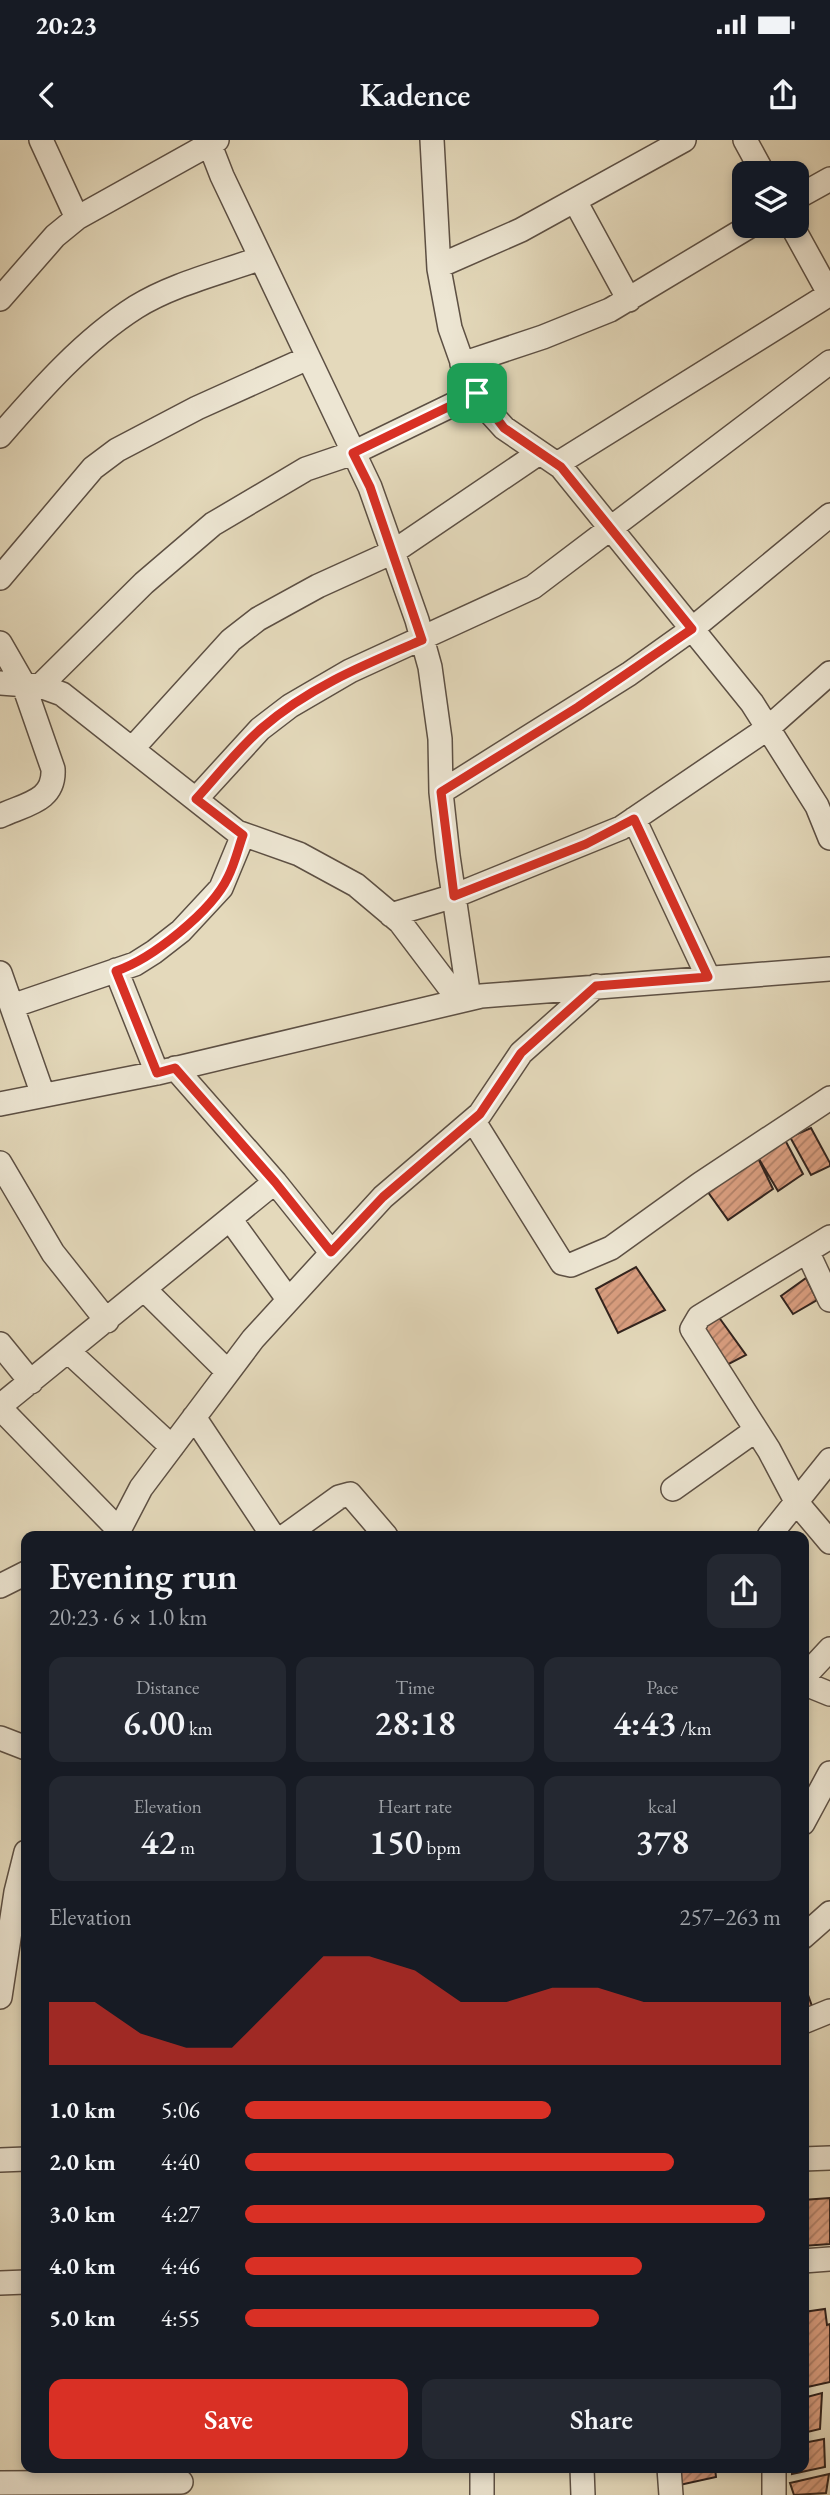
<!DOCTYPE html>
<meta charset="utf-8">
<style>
:root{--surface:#171b24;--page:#242831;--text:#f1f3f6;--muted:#9ea1a6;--accent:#d93025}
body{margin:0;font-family:"EB Garamond",serif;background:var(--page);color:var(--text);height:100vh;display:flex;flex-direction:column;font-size:26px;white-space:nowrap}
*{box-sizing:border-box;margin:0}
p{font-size:23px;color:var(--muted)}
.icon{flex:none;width:38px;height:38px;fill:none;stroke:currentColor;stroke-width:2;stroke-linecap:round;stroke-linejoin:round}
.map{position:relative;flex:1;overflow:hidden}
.side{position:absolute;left:21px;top:1391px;width:788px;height:942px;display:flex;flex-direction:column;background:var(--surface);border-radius:14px;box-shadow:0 4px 10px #0003}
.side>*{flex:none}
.buttons{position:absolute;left:732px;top:21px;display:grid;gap:14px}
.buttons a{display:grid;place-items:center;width:77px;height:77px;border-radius:14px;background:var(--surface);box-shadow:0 4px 10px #0003;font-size:35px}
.pin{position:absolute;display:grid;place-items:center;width:60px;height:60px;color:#fff;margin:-30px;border-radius:14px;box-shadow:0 4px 10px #0006}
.round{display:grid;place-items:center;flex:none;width:74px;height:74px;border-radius:14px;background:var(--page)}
.summary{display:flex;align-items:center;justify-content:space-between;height:119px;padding:0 28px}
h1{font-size:38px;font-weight:600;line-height:52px}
.stats{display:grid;grid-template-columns:repeat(3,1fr);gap:10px;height:119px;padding:7px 28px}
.stats div{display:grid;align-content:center;border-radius:14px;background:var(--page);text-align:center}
.stats b{font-size:35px;font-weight:600}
.stats small{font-size:19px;font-weight:400}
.stats p{font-size:19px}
.chart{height:196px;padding:14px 28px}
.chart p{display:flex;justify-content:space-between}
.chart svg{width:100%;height:126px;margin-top:7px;fill:var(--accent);opacity:.7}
.button{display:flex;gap:14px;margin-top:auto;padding:14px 28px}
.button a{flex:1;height:80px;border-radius:14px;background:var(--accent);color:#fff;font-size:28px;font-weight:600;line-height:80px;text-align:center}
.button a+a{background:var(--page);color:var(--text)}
ul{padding:0 28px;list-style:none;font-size:23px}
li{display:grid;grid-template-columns:112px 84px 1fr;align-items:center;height:52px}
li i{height:18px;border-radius:9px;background:var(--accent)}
.status{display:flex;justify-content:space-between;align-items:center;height:49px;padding:0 35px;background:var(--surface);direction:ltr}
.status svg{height:19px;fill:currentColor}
header{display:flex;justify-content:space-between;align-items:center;height:91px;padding:0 28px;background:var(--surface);font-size:32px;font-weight:600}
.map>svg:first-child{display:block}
.building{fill:url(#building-hatch);stroke:#30221d;stroke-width:2}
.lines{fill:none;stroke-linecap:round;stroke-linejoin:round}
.minor-casing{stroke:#5d5044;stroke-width:26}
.minor{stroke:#ede6d3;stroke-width:23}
.route-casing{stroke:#fff;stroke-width:14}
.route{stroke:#d93025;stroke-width:9}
</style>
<div class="status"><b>20:23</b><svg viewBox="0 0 49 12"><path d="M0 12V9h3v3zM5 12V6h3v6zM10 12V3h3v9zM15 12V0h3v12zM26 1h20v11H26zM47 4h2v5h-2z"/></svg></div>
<header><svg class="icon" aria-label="back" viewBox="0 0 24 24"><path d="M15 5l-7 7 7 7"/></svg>Kadence<svg class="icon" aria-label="share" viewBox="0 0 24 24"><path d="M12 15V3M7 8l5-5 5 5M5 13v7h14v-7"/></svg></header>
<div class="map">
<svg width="830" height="2355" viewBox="0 0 830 2355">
<defs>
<pattern id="building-hatch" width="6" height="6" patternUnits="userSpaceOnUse" patternTransform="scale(1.75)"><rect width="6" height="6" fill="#db9f81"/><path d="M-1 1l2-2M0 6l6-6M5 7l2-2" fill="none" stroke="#b28169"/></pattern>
</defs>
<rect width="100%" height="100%" fill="#e4d9bb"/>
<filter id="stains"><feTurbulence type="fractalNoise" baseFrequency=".00286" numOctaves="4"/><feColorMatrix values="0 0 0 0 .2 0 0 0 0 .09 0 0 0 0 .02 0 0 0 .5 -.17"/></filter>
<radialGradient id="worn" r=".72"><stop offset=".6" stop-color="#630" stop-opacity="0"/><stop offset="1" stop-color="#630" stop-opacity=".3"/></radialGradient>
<path class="building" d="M811,988L830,1023V1026L811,1035L790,997Z
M784,998L803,1034L778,1051L756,1014Z
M756,1014L773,1049L728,1080L705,1048Z
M636,1127L665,1170L618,1193L596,1149Z
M806,1138L817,1160L793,1174L781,1156Z
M718,1176L746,1215L723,1227L700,1192Z
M803,1841L813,1869L803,1873Z
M830,2058V2104L803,2106V2060Z
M825,2169L827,2185L830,2184V2242L803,2248V2172Z
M822,2253L820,2289L803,2293V2258Z
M824,2299L825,2327L792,2334V2328H803V2303Z
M676,2328H715L716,2337L675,2346Z
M829,2334L826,2353L794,2355L790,2343Z"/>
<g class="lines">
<defs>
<path id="minor" d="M41,0L77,78
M208,0L222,36L370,347L417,480L430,527L440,599L441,652L448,716L469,858
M432,0L439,129L450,188L467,236L485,267L504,288L561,327L752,563L817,666L830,698
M745,0L763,33
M796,58L830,39
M575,61L629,160
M792,86L830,155
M439,126L521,90L684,0
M0,159L55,96L77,78L217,0
M462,224L543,197L610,170L750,86
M0,296C40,250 84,200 136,167C173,144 220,133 261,118
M557,324L830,154
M0,438L93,328L117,310L197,268L308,218
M0,503L23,543L53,629C55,661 26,664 0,676
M0,543L40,546L62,554L237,692L299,714L356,745L400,782L459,860
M40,546L144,443L213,384L306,329L353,313L477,253
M132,609L231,500L258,479L318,446L393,412L539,313
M441,652L629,534L692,489L830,375
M196,659L260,589L290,566L350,531L533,447L830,222
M634,679L708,837
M391,775L454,756L621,688L768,588L830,533
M116,830L157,933
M0,833L43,955
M12,866L135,824L154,812L181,791L221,748L243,695
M175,928L275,1042L331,1112
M0,964L157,933L481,856L830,829
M473,980L562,1123L571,1125L611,1108L700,1044L830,958
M0,1023L53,1113L107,1181
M230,1079L288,1159
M830,1097L699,1177L692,1189L769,1310L797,1363L830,1402
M807,1111L830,1160
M145,1150L228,1232
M0,1204L31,1242
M69,1212L172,1307
M0,1266L275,1042
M0,1268L119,1390
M194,1277L273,1396
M673,1349L756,1290
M116,1396L141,1348L253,1199L383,1057L480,974L521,913L596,846
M285,1396L339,1357L350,1354L386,1396
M769,1396L830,1320
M0,1446L26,1433
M803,1538L830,1509
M803,1543L830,1554
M0,1598L26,1608
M803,1683L830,1633
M803,1797L830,1773
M0,1857L16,1752L26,1712
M803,1882L830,1871
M803,2019L830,2018
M0,2020L26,2019
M803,2121L830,2119
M0,2143L26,2142
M482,2328V2355
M582,2328L583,2355
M669,2328L671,2355
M774,2328V2355
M0,2343L181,2342"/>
</defs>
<use href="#minor" class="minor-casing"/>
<use href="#minor" class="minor"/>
</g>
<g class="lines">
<defs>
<path id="route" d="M477,253L504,288L561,327L692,489L578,567L441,652L454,756L586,704L634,679L708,837L596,846L521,913L480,974L383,1057L331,1112L275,1042L175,928L157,933L116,831C152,819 212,771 228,737C235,723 238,709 243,695L196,659C217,636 238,609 262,588C309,547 366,524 422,500L370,347L353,313Z"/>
</defs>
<use href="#route" class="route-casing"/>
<use href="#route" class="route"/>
</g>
<rect width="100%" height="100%" filter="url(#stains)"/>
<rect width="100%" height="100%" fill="url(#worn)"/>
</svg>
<div class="buttons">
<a><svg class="icon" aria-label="layers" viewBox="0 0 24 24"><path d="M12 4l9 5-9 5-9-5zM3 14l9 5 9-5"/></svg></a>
</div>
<div class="pin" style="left:477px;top:253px;background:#1e9e55"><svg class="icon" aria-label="arrive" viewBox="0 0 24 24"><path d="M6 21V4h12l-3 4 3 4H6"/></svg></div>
<section class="side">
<div class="summary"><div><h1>Evening run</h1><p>20:23 · 6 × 1.0 km</p></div><a class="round"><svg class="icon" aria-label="share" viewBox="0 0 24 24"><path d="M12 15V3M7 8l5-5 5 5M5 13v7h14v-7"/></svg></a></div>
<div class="stats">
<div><p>Distance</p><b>6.00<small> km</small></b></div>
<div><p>Time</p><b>28:18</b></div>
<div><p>Pace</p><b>4:43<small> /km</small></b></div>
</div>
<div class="stats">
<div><p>Elevation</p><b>42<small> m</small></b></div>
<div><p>Heart rate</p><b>150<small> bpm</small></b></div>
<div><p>kcal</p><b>378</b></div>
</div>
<div class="chart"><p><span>Elevation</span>257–263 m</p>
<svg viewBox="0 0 160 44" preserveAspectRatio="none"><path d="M0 44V22L10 22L20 33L30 38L40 38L50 22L60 6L70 6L80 11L90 22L100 22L110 17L120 17L130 22L140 22L150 22L160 22V44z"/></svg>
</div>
<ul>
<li><b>1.0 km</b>5:06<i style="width:57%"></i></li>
<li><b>2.0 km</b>4:40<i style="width:80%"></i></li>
<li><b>3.0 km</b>4:27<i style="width:97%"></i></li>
<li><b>4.0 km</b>4:46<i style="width:74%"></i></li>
<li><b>5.0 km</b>4:55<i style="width:66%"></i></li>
</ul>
<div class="button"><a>Save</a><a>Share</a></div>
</section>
</div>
